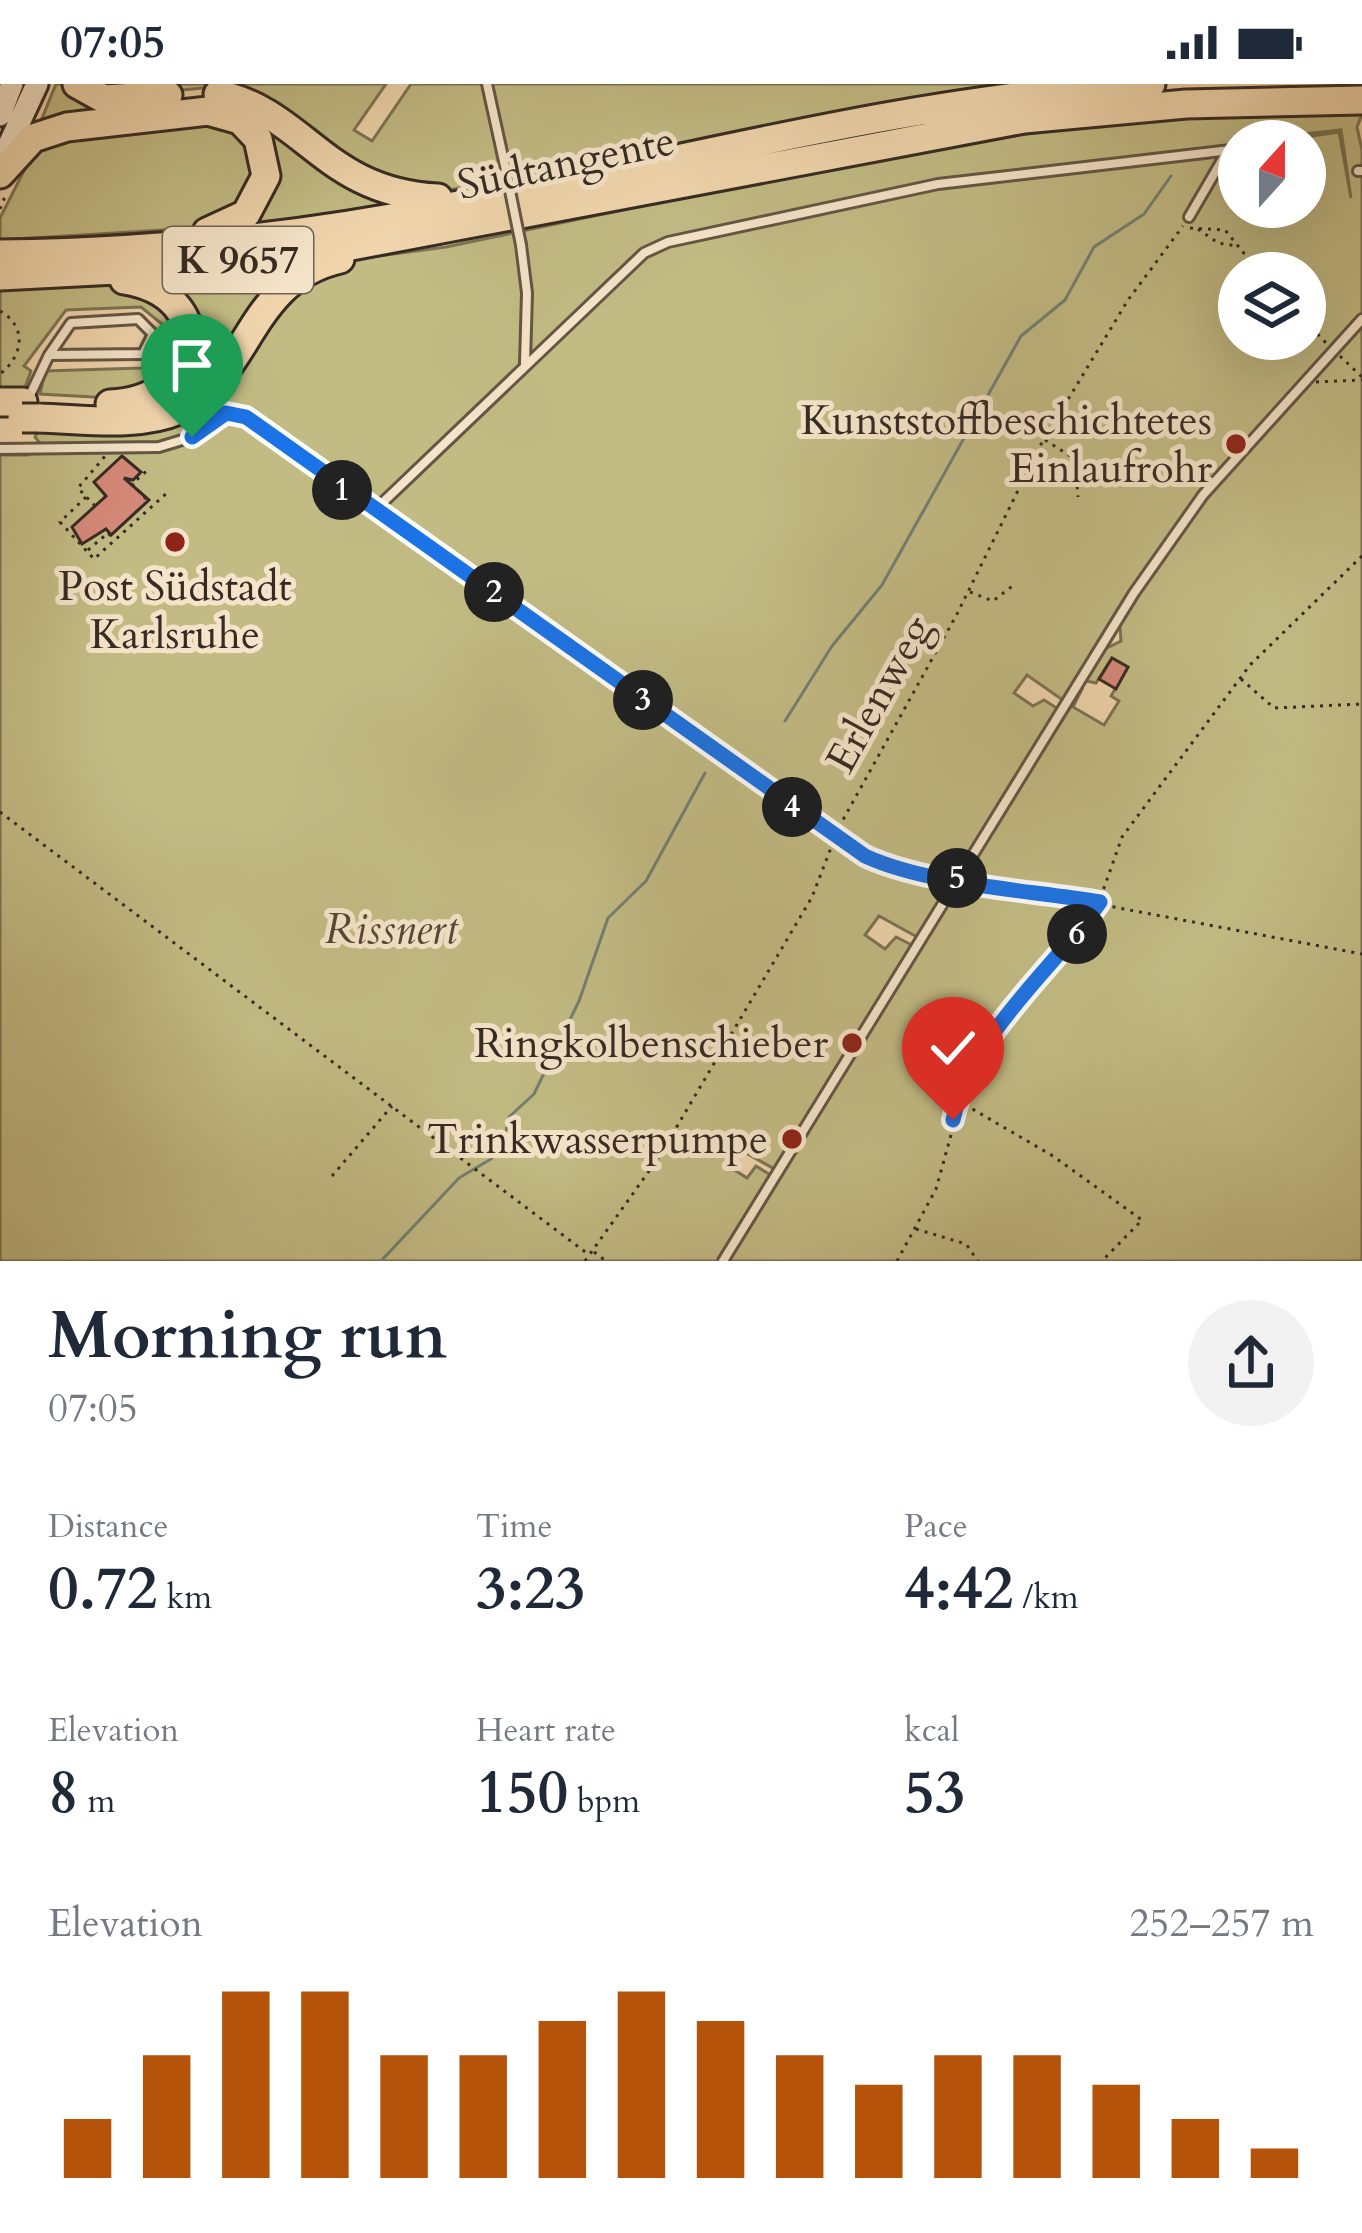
<!DOCTYPE html>
<meta charset="utf-8">
<style>
:root{--surface:#fff;--page:#f2f2f3;--text:#1f2937;--muted:#747a83;--accent:#b45309}
body{margin:0;font-family:Cardo,serif;background:var(--page);color:var(--text);height:100vh;display:flex;flex-direction:column;font-size:45px;white-space:nowrap}
*{box-sizing:border-box;margin:0}
p{font-size:39px;color:var(--muted)}
.icon{flex:none;width:66px;height:66px;fill:none;stroke:currentColor;stroke-width:2;stroke-linecap:round;stroke-linejoin:round}
.map{position:relative;height:1177px;overflow:hidden}
.drawer{display:flex;flex-direction:column;background:var(--surface);flex:1}
.drawer>*{flex:none}
.needle{width:78px;rotate:21deg}
.buttons{position:absolute;left:1218px;top:36px;display:grid;gap:24px}
.buttons a{display:grid;place-items:center;width:108px;height:108px;border-radius:50%;background:var(--surface);box-shadow:0 12px 48px #0002;font-size:60px}
.pin{position:absolute;display:grid;place-items:center;width:102px;height:102px;color:#fff;margin:-123px -51px;border-radius:50% 50% 50% 0;rotate:-45deg;box-shadow:0 0 12px #0007}
.pin .icon{rotate:45deg}
.km{position:absolute;width:60px;height:60px;margin:-30px;border-radius:50%;background:#222;color:#fff;font-size:33px;line-height:60px;text-align:center}
.round{display:grid;place-items:center;flex:none;width:126px;height:126px;border-radius:63px;background:var(--page)}
.head{display:flex;align-items:center;justify-content:space-between;height:204px;padding:0 48px}
h1{font-size:66px;font-weight:800;line-height:90px}
.stats{display:grid;grid-template-columns:repeat(3,1fr);gap:18px;height:204px;padding:12px 48px}
.stats div{display:grid;align-content:center}
.stats b{font-size:60px;font-weight:800}
.stats small{font-size:33px;font-weight:400}
.stats p{font-size:33px}
.chart{height:336px;padding:24px 48px}
.chart p{display:flex;justify-content:space-between}
.chart svg{width:100%;height:216px;margin-top:12px;stroke:var(--accent);stroke-width:6}
.status{display:flex;justify-content:space-between;align-items:center;height:84px;padding:0 60px;background:var(--surface);direction:ltr}
.status svg{height:33px;fill:currentColor}
.map>svg:first-child{display:block}
.green{fill:#c2bb84;stroke:#7c7354;stroke-width:3;fill-rule:evenodd}
.lines{fill:none;stroke-linecap:round;stroke-linejoin:round}
.stream{stroke:#728072;stroke-width:3}
.building{fill:#d68979;stroke:#352b23;stroke-width:3}
.lane-casing{stroke:#645645;stroke-width:14}
.secondary-casing{stroke:#352b23;stroke-width:27}
.highway-casing{stroke:#352b23;stroke-width:33}
.path{stroke:#352b23;stroke-width:3;stroke-dasharray:3 6;stroke-linecap:butt}
.lane{stroke:#f5e4c9;stroke-width:8}
.secondary{stroke:#f5e4c9;stroke-width:21}
.highway{stroke:#f0d5ac;stroke-width:27}
.lane-bridge-casing{stroke:#645645;stroke-width:14;stroke-linecap:butt}
.highway-bridge-casing{stroke:#352b23;stroke-width:33;stroke-linecap:butt}
.lane-bridge{stroke:#f5e4c9;stroke-width:8}
.highway-bridge{stroke:#f0d5ac;stroke-width:27}
.route-casing{stroke:#fff;stroke-width:24}
.route{stroke:#1a73e8;stroke-width:15}
.poi-dot{fill:#8f2418;stroke:#f5e4c9;stroke-width:4.5}
.labels{text-anchor:middle;dominant-baseline:central;stroke-width:10;stroke-linejoin:round;paint-order:stroke}
.shield{fill:#f5e4c9;stroke:#6f6255;stroke-width:3}
.shield-label{font-size:39px;font-weight:bold;fill:#352b23}
.street-label{font-size:42px;fill:#352b23;stroke:#f5e4c9}
.poi-label{font-size:42px;fill:#352b23;stroke:#f5e4c9;text-anchor:end}
.park-label{font-size:42px;font-style:italic;fill:#514836;stroke:#f5e4c9}
</style>
<div class="status"><b>07:05</b><svg viewBox="0 0 49 12"><path d="M0 12V9h3v3zM5 12V6h3v6zM10 12V3h3v9zM15 12V0h3v12zM26 1h20v11H26zM47 4h2v5h-2z"/></svg></div>
<div class="map">
<svg width="1362" height="1177" viewBox="0 0 1362 1177">
<rect width="100%" height="100%" fill="#f0d5ac"/>
<filter id="stains"><feTurbulence type="fractalNoise" baseFrequency=".00167" numOctaves="4"/><feColorMatrix values="0 0 0 0 .2 0 0 0 0 .09 0 0 0 0 .02 0 0 0 .5 -.17"/></filter>
<radialGradient id="worn" r=".72"><stop offset=".6" stop-color="#630" stop-opacity="0"/><stop offset="1" stop-color="#630" stop-opacity=".3"/></radialGradient>
<path class="green" d="M56,0H69L118,22L213,14L400,121L246,142L261,123L244,32L38,44Z
M84,0H386L354,46L372,57L411,0H1030L433,109L406,106L214,3L128,11Z
M1277,29L1362,30L1357,43L1362,66V1177H726L937,835L961,799L971,793L965,791L1083,603L1073,623L1104,641L1119,617L1111,612L1128,583L1112,574L1096,599L1086,597L1105,565L1121,557L1120,541L1126,529L1191,433L1337,258L1192,420L1064,617L1027,591L1014,609L1033,622L1044,616L1058,625L964,781L946,788L939,798L954,797L919,854L879,832L865,851L885,865L896,853L914,862L776,1086L739,1065L727,1081L747,1094L756,1082L772,1092L720,1177H0V371H28L43,363L35,353L39,344L165,338L268,228L349,176L446,163L919,64L1144,35ZM1341,46L1351,114L1339,48L1280,57H1305V123H1239V57ZM1239,189H1305V255H1239Z
M195,31L245,50L255,108L211,143L0,156V134L39,57Z
M296,182L220,280L164,327L109,326L193,273L158,196Z
M118,201L136,203L180,235L172,291L111,314L40,310L45,287L141,284L162,269V240L141,223L66,226L24,282L31,287L23,309L0,312V205Z"/>
<g class="lines">
<path class="stream" d="M785,637L832,562L882,501L1021,252L1065,216L1094,163L1144,130L1171,92
M381,1177L459,1094L491,1075L504,1057L509,1033L534,1010L579,917L608,834L646,797L705,689"/>
</g>
<path class="building" d="M122,372L141,388L133,396L124,394L149,416L111,451L106,445L82,460L72,443L106,412L94,398Z
M1112,574L1128,583L1116,605L1099,595Z"/>
<g class="lines">
<defs>
<path id="lane" d="M487,0L505,82
M1358,87H1362
M1189,133L1228,66
M521,161L527,209L525,279
M138,235L153,250L143,270L49,271L71,239Z
M31,309L49,271
M0,365L159,363L192,353L235,328L345,408L377,424L644,169L668,158L938,100L1239,65
M723,1177L1134,509L1203,411L1362,235"/>
<path id="secondary" d="M0,31L12,0
M0,80L37,0"/>
<path id="highway" d="M77,0L104,15L168,11
M218,10C306,29 323,108 438,114
M0,90L33,54L67,43L208,27L240,36L258,55L266,92L246,130L207,148
M0,170C145,168 292,154 434,126C672,80 909,14 1151,0
M0,192L155,184L346,163L1024,35L1186,20L1362,16
M0,318H23
M110,320C205,316 220,211 124,196
M39,334C83,335 138,344 179,326C251,293 247,196 340,175"/>
</defs>
<use href="#lane" class="lane-casing"/>
<use href="#secondary" class="secondary-casing"/>
<use href="#highway" class="highway-casing"/>
<path class="path" d="M0,125L6,110
M1190,144L1225,146L1260,189
M1198,145L1218,159L1237,162
M0,227C28,243 23,272 0,290
M1305,237L1329,262
M1340,272L1362,293
M1316,298L1362,296
M1045,356L1075,375L1078,413
M86,413L60,438L94,475L169,407
M146,415L132,400L150,384
M95,422L78,404L106,371
M383,428L835,754L887,782L950,794
M88,466L108,449L114,456
M970,508L993,517L1015,500
M1241,595L1274,624L1362,620
M0,728L588,1170
M971,796L1362,870
M957,1016L1053,1072L1142,1136L1102,1177
M332,1092L392,1022
M916,1145L966,1160L978,1177
M594,1168L606,1177
M585,1177L659,1073L812,813L839,743L957,530L1040,362L1128,216L1183,142
M897,1177L936,1105L966,997L1013,920L1065,868L1099,818L1122,753L1250,581L1362,472"/>
<use href="#lane" class="lane"/>
<use href="#secondary" class="secondary"/>
<use href="#highway" class="highway"/>
<defs>
<path id="lane-bridge" d="M505,82L521,161"/>
<path id="highway-bridge" d="M22,334H39"/>
</defs>
<use href="#lane-bridge" class="lane-bridge-casing"/>
<use href="#highway-bridge" class="highway-bridge-casing"/>
<use href="#lane-bridge" class="lane-bridge"/>
<use href="#highway-bridge" class="highway-bridge"/>
</g>
<g class="lines">
<defs>
<path id="route" d="M192,353L226,329L246,333L865,772C928,801 1028,806 1100,818C1050,890 972,948 953,1036"/>
</defs>
<use href="#route" class="route-casing"/>
<use href="#route" class="route"/>
</g>
<g class="poi-dot">
<circle cx="1236" cy="360" r="12"/>
<circle cx="175" cy="458" r="12"/>
<circle cx="852" cy="959" r="12"/>
<circle cx="792" cy="1055" r="12"/>
</g>
<g class="labels">
<rect class="shield" x="163" y="143" width="150" height="66" rx="9"/>
<g class="shield-label">
<text x="238" y="176">K 9657</text>
</g>
<g class="street-label">
<text transform="translate(566 79) rotate(-12)">Südtangente</text>
<text transform="translate(879 610) rotate(-61)">Erlenweg</text>
</g>
<g class="poi-label">
<text x="1212" y="336">Kunststoffbeschichtetes<tspan x="1212" dy="48">Einlaufrohr</tspan></text>
<text x="175" y="502" text-anchor="middle">Post Südstadt<tspan x="175" dy="48">Karlsruhe</tspan></text>
<text x="828" y="959">Ringkolbenschieber</text>
<text x="768" y="1055">Trinkwasserpumpe</text>
</g>
<g class="park-label">
<text x="391" y="845">Rissnert</text>
</g>
</g>
<rect width="100%" height="100%" filter="url(#stains)"/>
<rect width="100%" height="100%" fill="url(#worn)"/>
</svg>
<div class="buttons">
<a><svg class="needle" viewBox="-14 -14 28 28"><path d="M0-13l5 13h-10z" fill="#e53935"/><path d="M0 13l5-13h-10z" fill="#747a83"/></svg></a>
<a><svg class="icon" aria-label="layers" viewBox="0 0 24 24"><path d="M12 4l9 5-9 5-9-5zM3 14l9 5 9-5"/></svg></a>
</div>
<div class="pin" style="left:192px;top:353px;background:#1e9e55"><svg class="icon" aria-label="arrive" viewBox="0 0 24 24"><path d="M6 21V4h12l-3 4 3 4H6"/></svg></div>
<div class="pin" style="left:953px;top:1036px;background:#d93025"><svg class="icon" aria-label="check" viewBox="0 0 24 24"><path d="M5 12l5 5 9-10"/></svg></div>
<b class="km" style="left:342px;top:406px">1</b>
<b class="km" style="left:494px;top:508px">2</b>
<b class="km" style="left:643px;top:616px">3</b>
<b class="km" style="left:792px;top:723px">4</b>
<b class="km" style="left:957px;top:794px">5</b>
<b class="km" style="left:1077px;top:850px">6</b>
</div>
<section class="drawer">
<div class="head"><div><h1>Morning run</h1><p>07:05</p></div><a class="round"><svg class="icon" aria-label="share" viewBox="0 0 24 24"><path d="M12 15V3M7 8l5-5 5 5M5 13v7h14v-7"/></svg></a></div>
<div class="stats">
<div><p>Distance</p><b>0.72<small> km</small></b></div>
<div><p>Time</p><b>3:23</b></div>
<div><p>Pace</p><b>4:42<small> /km</small></b></div>
</div>
<div class="stats">
<div><p>Elevation</p><b>8<small> m</small></b></div>
<div><p>Heart rate</p><b>150<small> bpm</small></b></div>
<div><p>kcal</p><b>53</b></div>
</div>
<div class="chart"><p><span>Elevation</span>252–257 m</p>
<svg viewBox="0 0 160 44" preserveAspectRatio="none"><path d="M5 44V32M15 44V19M25 44V6M35 44V6M45 44V19M55 44V19M65 44V12M75 44V6M85 44V12M95 44V19M105 44V25M115 44V19M125 44V19M135 44V25M145 44V32M155 44V38"/></svg>
</div>
</section>
